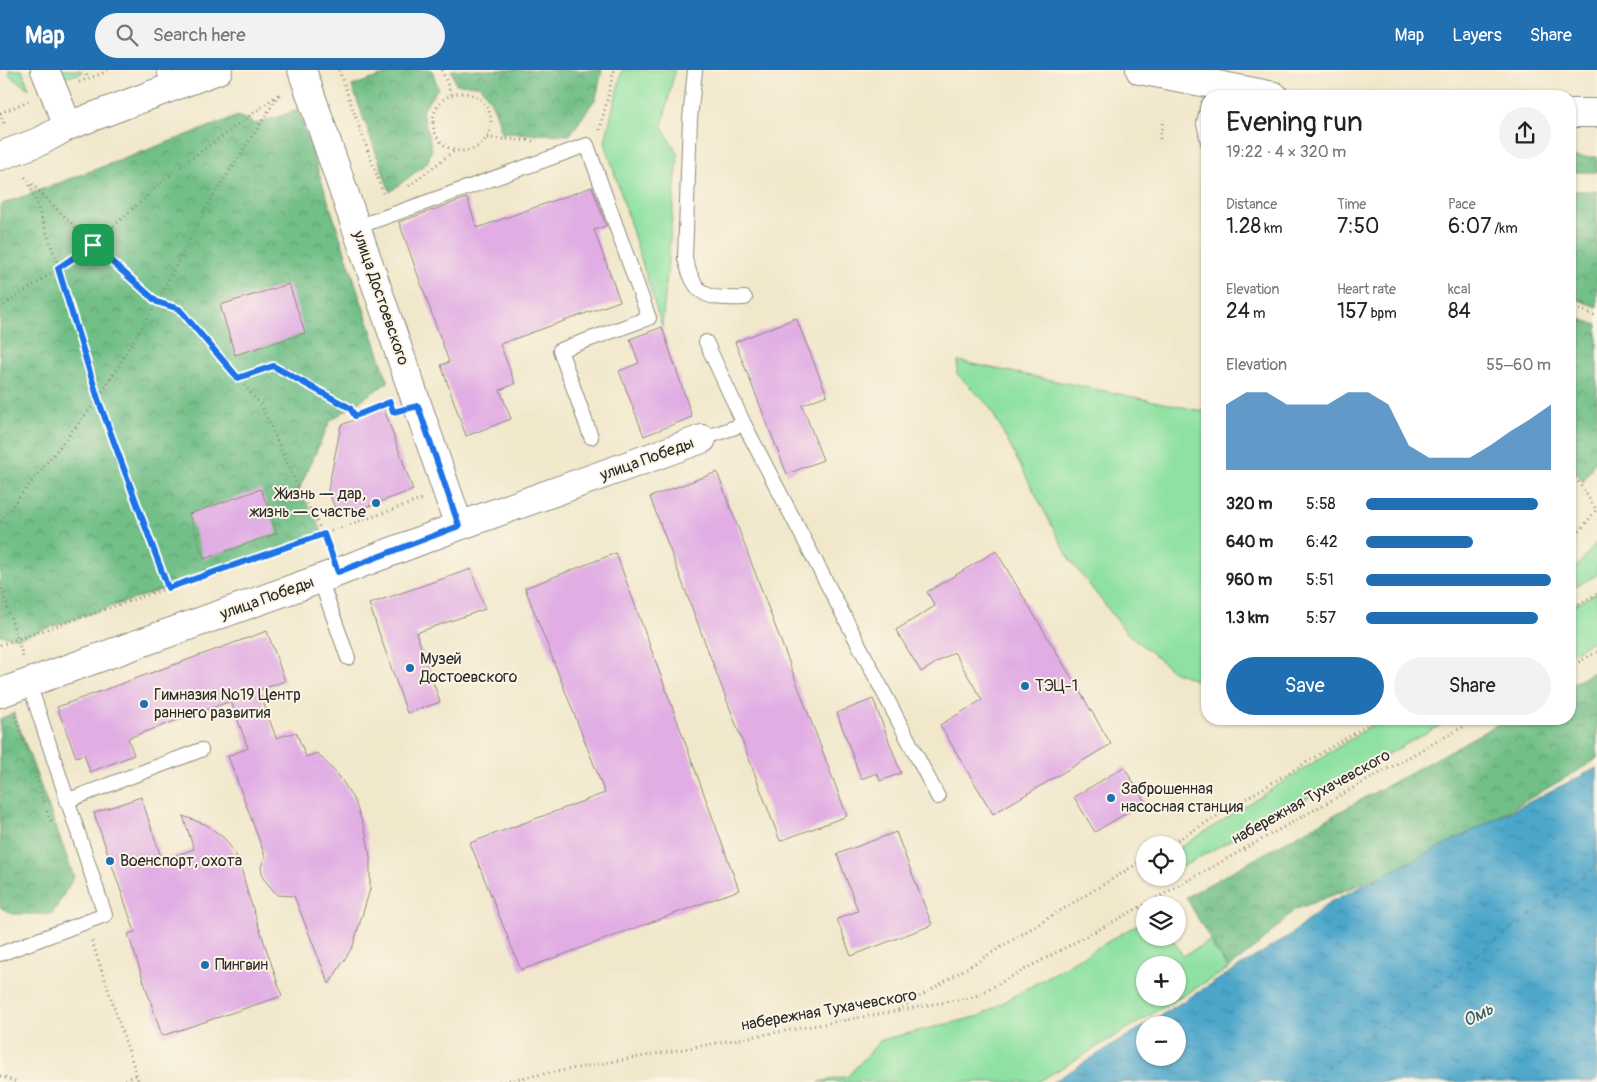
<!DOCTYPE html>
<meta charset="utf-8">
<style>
:root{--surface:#fff;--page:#f2f2f2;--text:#222;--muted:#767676;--accent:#1f6fb2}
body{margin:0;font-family:Pangolin,sans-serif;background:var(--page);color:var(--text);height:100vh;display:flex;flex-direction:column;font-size:19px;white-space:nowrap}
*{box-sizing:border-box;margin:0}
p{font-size:16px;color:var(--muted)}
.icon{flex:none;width:28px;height:28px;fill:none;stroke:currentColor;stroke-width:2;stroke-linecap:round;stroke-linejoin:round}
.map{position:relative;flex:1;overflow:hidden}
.side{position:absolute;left:1201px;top:20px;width:375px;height:635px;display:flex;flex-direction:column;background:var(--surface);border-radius:20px;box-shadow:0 1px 4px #0004}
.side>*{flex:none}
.controls{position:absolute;left:1136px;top:766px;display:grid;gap:10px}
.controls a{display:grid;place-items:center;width:50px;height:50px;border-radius:50%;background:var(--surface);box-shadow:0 1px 4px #0004;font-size:25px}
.pin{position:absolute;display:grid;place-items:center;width:42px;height:42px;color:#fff;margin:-21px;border-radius:10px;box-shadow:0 2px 8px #0006}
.round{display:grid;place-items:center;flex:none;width:52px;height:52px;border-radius:26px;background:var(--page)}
.overview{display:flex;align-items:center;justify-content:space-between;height:85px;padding:0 25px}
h1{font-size:28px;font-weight:600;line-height:38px}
.figures{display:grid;grid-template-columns:repeat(3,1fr);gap:8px;height:85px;padding:5px 25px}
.figures div{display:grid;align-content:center}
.figures b{font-size:21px;font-weight:600}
.figures small{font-size:14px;font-weight:400}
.figures p{font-size:14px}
.chart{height:140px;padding:10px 25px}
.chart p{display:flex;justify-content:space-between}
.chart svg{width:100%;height:90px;margin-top:5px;fill:var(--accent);opacity:.7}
.primary-button{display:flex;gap:10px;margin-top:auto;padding:10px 25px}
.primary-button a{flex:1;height:58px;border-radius:30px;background:var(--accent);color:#fff;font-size:20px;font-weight:600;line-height:58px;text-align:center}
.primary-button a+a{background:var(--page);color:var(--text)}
ul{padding:0 25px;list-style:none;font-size:16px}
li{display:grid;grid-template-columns:80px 60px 1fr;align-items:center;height:38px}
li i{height:12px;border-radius:6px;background:var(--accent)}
header{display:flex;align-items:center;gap:30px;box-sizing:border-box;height:70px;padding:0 25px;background:var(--accent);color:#fff}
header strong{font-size:24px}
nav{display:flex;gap:28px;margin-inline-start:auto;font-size:18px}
.search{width:350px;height:45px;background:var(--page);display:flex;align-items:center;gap:12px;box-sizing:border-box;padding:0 18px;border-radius:28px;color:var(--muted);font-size:19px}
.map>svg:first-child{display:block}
.green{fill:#8ee1a2;stroke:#5c8666;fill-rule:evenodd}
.forest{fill:url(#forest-crowns);stroke:#4e755a}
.water{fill:url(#water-ripples);stroke:#3c687a}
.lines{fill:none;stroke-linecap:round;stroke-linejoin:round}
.ferry{stroke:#385c6b;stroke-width:1;stroke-dasharray:6 5;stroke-linecap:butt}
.building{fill:#e1ade4}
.service-casing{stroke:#8e8a7c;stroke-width:16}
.minor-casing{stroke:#8e8a7c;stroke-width:30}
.tertiary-casing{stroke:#8e8a7c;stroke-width:30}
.path{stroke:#8e8a7c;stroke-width:3;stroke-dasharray:1 4;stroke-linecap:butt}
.service{stroke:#fff;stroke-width:14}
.minor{stroke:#fff;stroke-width:28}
.tertiary{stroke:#fff;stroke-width:28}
.route-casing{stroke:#fff;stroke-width:10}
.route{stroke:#1a73e8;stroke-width:6}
.poi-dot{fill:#1f6fb2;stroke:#fcf5e5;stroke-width:2}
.labels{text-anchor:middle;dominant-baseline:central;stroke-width:4;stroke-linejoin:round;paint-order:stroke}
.street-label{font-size:16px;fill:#2b2b2b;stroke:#fcf5e5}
.poi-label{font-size:16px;fill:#2b2b2b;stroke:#fcf5e5;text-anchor:start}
.water-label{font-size:18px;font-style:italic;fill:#385c6b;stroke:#fcf5e5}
</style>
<header>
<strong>Map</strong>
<div class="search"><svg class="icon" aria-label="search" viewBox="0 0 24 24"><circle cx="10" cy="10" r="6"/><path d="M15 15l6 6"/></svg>Search here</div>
<nav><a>Map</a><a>Layers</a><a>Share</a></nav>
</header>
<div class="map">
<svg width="1597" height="1012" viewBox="0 0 1597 1012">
<defs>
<pattern id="forest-crowns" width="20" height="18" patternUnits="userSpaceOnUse" patternTransform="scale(1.25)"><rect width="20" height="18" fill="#72bf88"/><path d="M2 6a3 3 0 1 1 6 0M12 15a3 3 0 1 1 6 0" fill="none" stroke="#5e9b6f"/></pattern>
<pattern id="water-ripples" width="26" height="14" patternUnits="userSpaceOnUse" patternTransform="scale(1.25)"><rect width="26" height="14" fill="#4ca6ca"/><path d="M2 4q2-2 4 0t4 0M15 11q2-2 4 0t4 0" fill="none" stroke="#3f87a4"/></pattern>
</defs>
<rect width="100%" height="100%" fill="#fcf5e5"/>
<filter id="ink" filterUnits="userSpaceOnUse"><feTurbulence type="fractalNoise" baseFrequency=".02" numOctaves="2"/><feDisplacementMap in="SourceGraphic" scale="10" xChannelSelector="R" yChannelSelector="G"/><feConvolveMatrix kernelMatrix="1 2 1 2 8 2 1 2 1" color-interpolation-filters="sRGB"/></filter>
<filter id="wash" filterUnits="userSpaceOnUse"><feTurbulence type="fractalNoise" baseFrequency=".0096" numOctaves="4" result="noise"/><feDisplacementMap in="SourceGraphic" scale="20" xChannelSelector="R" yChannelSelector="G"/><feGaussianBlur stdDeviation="1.12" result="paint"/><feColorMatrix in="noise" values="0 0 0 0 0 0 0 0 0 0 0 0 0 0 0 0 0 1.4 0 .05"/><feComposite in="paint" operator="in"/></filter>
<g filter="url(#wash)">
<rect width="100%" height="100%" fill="#f1e8cc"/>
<path class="green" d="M8,0H22L29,19L10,6Z
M60,0H81L82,3L67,7Z
M622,0H675L662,57L678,84L662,257L605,72Z
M958,291L1207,342V612L1204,614L1173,601L1126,562L1070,490L989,336L957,304Z
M1597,472V505L1570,519V505Z
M1597,523V568L1570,584V537Z
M1382,649H1452L1178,799V779Z
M1145,850V868H1172L1183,886L1209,871L1228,899L1038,1012H819L848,1006L881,970L980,946ZM1145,895H1178V928H1145Z"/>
<path class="forest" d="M398,0H432L438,18L422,41L432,79L427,93L390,122L352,16Z
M451,0H602L596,28L570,65L501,63C498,44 492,30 479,15L456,14Z
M298,40L388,312L330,351L299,419L324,465L18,568L0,565V135L238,46L256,54Z
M1570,87H1597V102H1570Z
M1570,121H1597V237L1570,227Z
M1570,245L1597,255V388L1583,412L1570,392Z
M1597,600V688L1589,694L1426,789L1294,840L1263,871L1229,898L1216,880L1186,827L1507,649H1570V615Z
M14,643L74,807L52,844H12L0,837V649Z"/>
<path class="water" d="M1597,698V1010L1593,1012H1053L1145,955V988H1178V955H1145L1290,865L1330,832Z"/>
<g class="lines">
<path class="ferry" d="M1308,1012L1347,981L1597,796"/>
</g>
<g id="blocks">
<path class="building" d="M592,117L606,156L594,160L620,231L500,274L515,314L500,320L511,349L466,366L441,295L449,292L399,152L467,128L477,158Z
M289,214L305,263L235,285L220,235Z
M796,248L827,325L802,335L823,390L787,404L735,272Z
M662,257L692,347L644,366L619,301L639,293L630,269Z
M384,339L413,420L338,447L328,420L341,355Z
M717,402L847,746L780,771L650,427Z
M261,419L277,463L204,489L189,444Z
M996,481L1111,674L993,744L940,655L982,630L954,582L921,602L896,560L935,536L927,522Z
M616,483L739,820L521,900L470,773L605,723L525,518Z
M471,499L485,539L416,563L440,632L407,643L369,534Z
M267,561L285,611L259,620L276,668L296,662L306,687L317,683L340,707L355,732L366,763L370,787V819L353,876L329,914L294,826L277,825L263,808L261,797L265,786L228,686L248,678L231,631L128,668L134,685L90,702L84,684L76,687L57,637Z
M873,629L901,703L880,711L877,703L861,709L837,643Z
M1124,697L1145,732L1095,762L1074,727Z
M141,727L162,790L194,779L183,746L207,755L225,769L239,790L248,824L282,926L162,966L128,864L135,862L94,743Z
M896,762L932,855L851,886L837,849L858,841L837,784Z"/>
</g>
</g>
<g filter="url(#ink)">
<use href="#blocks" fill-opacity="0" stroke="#8e8a7c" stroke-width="1"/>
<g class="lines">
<defs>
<path id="service" d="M164,0L169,17
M695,0L690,49L685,188C695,228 707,229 745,228
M1208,35L1204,53L1208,72
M357,157L587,75L649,248L560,280L591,367
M706,272L744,354L938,727
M702,369L744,354
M320,509L348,588
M66,731L201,680
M0,884L105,845L29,613"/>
<path id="minor" d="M302,0L459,456
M0,86L41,71L68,56
M0,623L320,509L459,456L702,369"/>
<path id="tertiary" d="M45,0L68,56L218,0
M1140,0L1274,26
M1570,43H1597"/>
</defs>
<use href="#service" class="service-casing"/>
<use href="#minor" class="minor-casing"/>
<use href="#tertiary" class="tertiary-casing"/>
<path class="path" d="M85,0L88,9
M339,0L384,126
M442,0L451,24
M79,12L111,0
M433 52a29 29 0 1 1 58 0a29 29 0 1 1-58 0Z
M0,43L29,31
M0,43L5,56
M600,60L614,0
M487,68L536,71
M1160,69L1163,49
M25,107L93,175L157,232L179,239L261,335L299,420L324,465L329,478
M30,115L59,198L98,329L168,518
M409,116L454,81
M1570,236L1597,246
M0,238L93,175L172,103L278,25
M238,308L273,296L350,338L355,346L388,332
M1570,399L1596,439
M0,451L98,329L157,232L206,138L280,23
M1570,473L1597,439
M0,514L23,587
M1570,539L1597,524
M0,575L168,518L423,429
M1570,597L1597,582
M15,646L45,735
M47,741L52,754
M1169,775L1378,649
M92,871L139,1012
M898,940L1145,789
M0,1006L17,1012
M121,1012L137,1005
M499,1012L974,927L1144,835L1477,649"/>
<use href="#service" class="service"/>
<use href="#minor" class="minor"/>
<use href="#tertiary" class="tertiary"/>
</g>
</g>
<g class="lines" filter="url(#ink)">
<defs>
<path id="route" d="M93,175L157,232L179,239L238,308L273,296L350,338L355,346L390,332L393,342L418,336L459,456L338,502L324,464L168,518L98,329L58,198Z"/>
</defs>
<use href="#route" class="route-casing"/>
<use href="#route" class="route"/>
</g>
<g class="poi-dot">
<circle cx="376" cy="433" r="5"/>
<circle cx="410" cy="598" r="5"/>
<circle cx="1025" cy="616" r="5"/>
<circle cx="144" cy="634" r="5"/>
<circle cx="1111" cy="728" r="5"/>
<circle cx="110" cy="791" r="5"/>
<circle cx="205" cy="895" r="5"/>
</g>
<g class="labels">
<g class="street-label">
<text transform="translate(381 228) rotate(71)">улица Достоевского</text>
<text transform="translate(647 389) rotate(-20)">улица Победы</text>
<text transform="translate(267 528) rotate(-20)">улица Победы</text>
<text transform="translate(1311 727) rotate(-29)">набережная Тухачевского</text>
<text transform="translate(829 940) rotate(-10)">набережная Тухачевского</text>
</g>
<g class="poi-label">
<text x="366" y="424" text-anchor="end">Жизнь — дар,<tspan x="366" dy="18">жизнь — счастье</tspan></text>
<text x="420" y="589">Музей<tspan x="420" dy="18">Достоевского</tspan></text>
<text x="1035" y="616">ТЭЦ-1</text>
<text x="154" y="625">Гимназия №19 Центр<tspan x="154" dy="18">раннего развития</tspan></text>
<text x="1121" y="719">Заброшенная<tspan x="1121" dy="18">насосная станция</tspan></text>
<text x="120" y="791">Военспорт, охота</text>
<text x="215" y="895">Пингвин</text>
</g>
<g class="water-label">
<text transform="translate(1478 945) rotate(-28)">Омь</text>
</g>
</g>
</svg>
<div class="controls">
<a><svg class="icon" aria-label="locate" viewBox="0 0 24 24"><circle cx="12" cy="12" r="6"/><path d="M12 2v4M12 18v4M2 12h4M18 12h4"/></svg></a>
<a><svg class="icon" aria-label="layers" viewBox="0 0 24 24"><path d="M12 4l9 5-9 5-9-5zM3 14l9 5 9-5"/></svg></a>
<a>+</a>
<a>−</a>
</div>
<div class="pin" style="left:93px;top:175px;background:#1e9e55"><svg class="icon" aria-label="arrive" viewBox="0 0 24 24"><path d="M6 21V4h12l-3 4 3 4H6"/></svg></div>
<section class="side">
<div class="overview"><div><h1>Evening run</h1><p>19:22 · 4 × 320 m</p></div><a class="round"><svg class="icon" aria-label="share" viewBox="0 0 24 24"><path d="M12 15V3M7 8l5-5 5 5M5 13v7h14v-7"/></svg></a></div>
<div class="figures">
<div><p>Distance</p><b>1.28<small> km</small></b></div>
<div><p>Time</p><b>7:50</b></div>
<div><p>Pace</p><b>6:07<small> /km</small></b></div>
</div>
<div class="figures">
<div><p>Elevation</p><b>24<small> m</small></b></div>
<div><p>Heart rate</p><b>157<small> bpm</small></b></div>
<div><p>kcal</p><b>84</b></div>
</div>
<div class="chart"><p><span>Elevation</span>55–60 m</p>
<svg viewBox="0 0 160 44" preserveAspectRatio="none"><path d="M0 44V12L10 6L20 6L30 12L40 12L50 12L60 6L70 6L80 12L90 32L100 38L110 38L120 38L130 32L140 25L150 19L160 12V44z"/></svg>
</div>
<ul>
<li><b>320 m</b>5:58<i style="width:93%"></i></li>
<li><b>640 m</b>6:42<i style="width:58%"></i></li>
<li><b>960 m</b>5:51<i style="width:100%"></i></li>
<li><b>1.3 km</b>5:57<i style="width:93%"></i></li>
</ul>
<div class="primary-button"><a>Save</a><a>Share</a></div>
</section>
</div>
